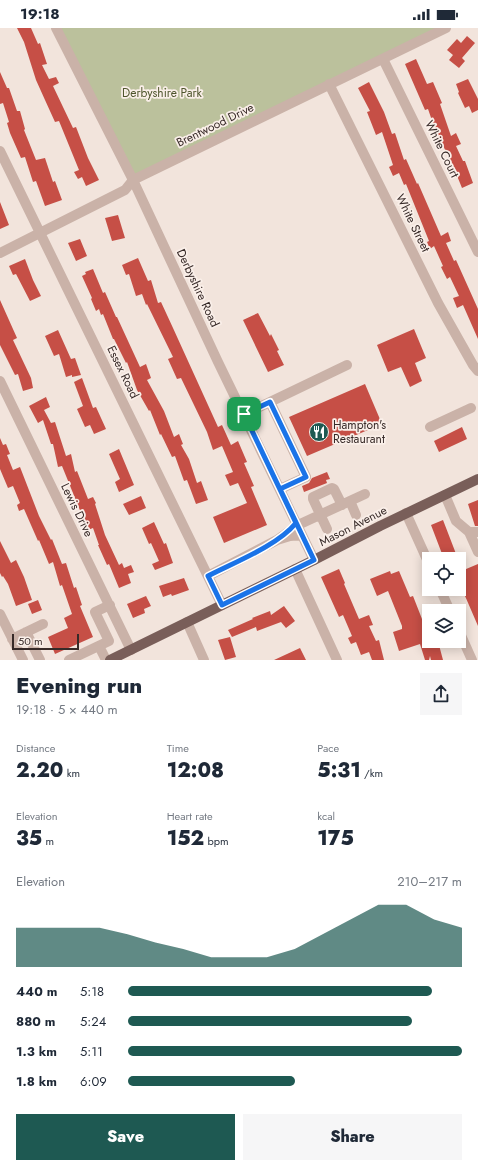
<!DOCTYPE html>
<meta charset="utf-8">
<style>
:root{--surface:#fff;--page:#f6f6f7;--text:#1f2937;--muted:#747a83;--accent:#1e5952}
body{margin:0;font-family:Jost,sans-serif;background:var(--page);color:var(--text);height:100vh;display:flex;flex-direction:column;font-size:15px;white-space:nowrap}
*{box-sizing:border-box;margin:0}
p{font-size:13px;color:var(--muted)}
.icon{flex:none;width:22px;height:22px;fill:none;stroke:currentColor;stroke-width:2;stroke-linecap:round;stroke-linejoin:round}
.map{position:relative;height:632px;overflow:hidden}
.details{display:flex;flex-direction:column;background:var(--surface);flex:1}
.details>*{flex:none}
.tools{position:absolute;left:422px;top:524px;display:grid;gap:8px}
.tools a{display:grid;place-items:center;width:44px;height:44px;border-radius:0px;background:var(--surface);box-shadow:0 2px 10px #0003;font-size:20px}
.scale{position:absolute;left:12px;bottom:10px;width:67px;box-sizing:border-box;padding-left:4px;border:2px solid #372a28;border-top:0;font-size:11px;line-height:14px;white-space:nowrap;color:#372a28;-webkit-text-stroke:3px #faefe9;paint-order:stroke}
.pin{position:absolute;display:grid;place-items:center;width:34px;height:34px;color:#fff;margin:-17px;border-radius:8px;box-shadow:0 2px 6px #0006}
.round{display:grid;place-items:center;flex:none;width:42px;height:42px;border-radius:0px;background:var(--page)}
.overview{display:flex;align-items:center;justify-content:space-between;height:68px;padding:0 16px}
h1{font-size:22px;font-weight:800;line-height:30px}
.metrics{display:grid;grid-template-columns:repeat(3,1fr);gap:6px;height:68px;padding:4px 16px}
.metrics div{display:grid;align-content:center}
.metrics b{font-size:20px;font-weight:800}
.metrics small{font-size:11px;font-weight:400}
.metrics p{font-size:11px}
.chart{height:112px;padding:8px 16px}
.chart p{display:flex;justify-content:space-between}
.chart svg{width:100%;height:72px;margin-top:4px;fill:var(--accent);opacity:.7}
.primary-button{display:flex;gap:8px;margin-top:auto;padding:8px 16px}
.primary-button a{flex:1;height:46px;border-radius:0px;background:var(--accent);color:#fff;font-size:16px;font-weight:800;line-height:46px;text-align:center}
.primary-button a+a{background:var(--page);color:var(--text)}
ul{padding:0 16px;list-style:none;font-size:13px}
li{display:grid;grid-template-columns:64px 48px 1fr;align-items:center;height:30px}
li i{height:10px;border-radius:5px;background:var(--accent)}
.status{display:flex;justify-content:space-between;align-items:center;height:28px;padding:0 20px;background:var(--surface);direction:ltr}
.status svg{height:11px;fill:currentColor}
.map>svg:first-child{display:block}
.green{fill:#bbc19c}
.building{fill:#c64f46}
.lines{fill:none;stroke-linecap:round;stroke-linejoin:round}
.minor{stroke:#cab2a8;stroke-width:10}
.major{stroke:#795e59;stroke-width:10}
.route-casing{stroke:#fff;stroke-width:8}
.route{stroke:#1a73e8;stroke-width:5}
.labels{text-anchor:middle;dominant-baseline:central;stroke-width:3.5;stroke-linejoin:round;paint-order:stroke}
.park-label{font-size:12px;fill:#4e552c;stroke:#faefe9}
.street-label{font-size:12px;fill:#372a28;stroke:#faefe9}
.poi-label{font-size:12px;fill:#372a28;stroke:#faefe9;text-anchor:start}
</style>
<div class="status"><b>19:18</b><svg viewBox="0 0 49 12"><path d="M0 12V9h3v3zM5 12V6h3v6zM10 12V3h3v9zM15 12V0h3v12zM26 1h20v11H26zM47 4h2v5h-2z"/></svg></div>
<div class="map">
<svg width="478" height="632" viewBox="0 0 478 632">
<rect width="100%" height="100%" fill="#f2e4dc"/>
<path class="green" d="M56,0H446L133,152Z"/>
<path class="building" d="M17,0H31L38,16L40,15L47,36L42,37L49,51L56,49L59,55L53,58L73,100L76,99L88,130L99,152L86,158L82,149L78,151L74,144L79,142L59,93L55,94L45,72L36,52L24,14Z
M467,8L475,15L462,30L465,33L459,40L449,32L453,27L447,22L457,11L461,15Z
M416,31L427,56L433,54L442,75L440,76L451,108L456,105L461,116L456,118L463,133H465L473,155L462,160L451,133H450L438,106L437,107L428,81L425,82L405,36Z
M0,44L7,60H9L17,83H20L25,101L24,102L36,132L45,130L53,154L55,153L62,172L45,178L36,153L33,154L25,129L21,130L10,105L7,95L9,94L3,75L0,76Z
M468,51L478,71V82L472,85L469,78L465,80L458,65L459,64L456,56Z
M369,54L384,84L392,106L395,105L404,132L406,131L417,156L418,155L441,208L448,204L451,213L446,215L454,233L456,232L478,281V311L463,277L457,280L453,270L459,268L450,249L447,251L441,239L443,238L434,218L430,221L427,214L429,213L406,156L404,157L399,145L393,148L389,139L393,137L382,104L376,107L367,84L370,83L358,60Z
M0,174L9,197L0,201Z
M118,187L125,210L112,213L105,190Z
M80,211L87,228L76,233L68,215Z
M138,230L148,253L151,252L158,275L161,274L173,300L218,399L222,397L231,417L238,413L247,434L244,435L254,458L251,459L267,497L224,515L213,489L247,475L238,455L230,458L225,447L233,444L222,418L213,422L207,404L181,350L177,351L168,331L173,329L147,276L146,277L142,266L136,268L129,246L126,247L122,237Z
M25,231L33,252L41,268L30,273L16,246L13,247L9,238Z
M93,241L103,265L105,264L116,289H117L140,339L146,336L151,350L147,352L164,383L174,409L179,406L183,416L181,417L189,431L197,455L201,453L208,472L196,476L187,452L184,453L175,428L172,429L161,406L160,407L150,382L149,383L137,362L127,334L126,335L114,311H113L103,286L101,287L99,281L96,283L91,271L92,270L82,248L86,246L85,244Z
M0,272L17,310L13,312L31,350L33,360L23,363L18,346L15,347L0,317Z
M258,285L270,308L271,306L279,322L277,323L284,337L268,344L243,292Z
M414,301L426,330L415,335L422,353L410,359L401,339L388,344L377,317Z
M58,302L71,331L75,330L81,347L72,349V347L66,349L59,326L54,328L45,308Z
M82,350L93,380L96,379L106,401L94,406L90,397L85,399L77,381L83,378L74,354Z
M365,356L382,396L307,428L289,389Z
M46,369L50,379L44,382L51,395L55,394L66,428L71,426L75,444L77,443L88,471L93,469L96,475L95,476L105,507L119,537L122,535L124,540L131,537L134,544L128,546L131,555L119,560L109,536L107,537L98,517H99L93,500L88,502L62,438L58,439L53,416H51L43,392L38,395L29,378Z
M462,399L467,411L439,424L434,413Z
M0,410L3,417L6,416L10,426L7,427L13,442L20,439L39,488L51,512L52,511L62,536L66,535L74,560L76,559L82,577L80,578L93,609L55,626L48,609L68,600L64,590L72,586L62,557L60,558L53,534L49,536L39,512L38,513L24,481L19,483L17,477L20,475L13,458L8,460L0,441Z
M119,421L134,457L119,464L115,454L120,451L109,426Z
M327,444L330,451L326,452L327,455L304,464L302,458L309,455L312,450Z
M141,468L146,480L129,487L123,476Z
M478,472V498H475L468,476Z
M443,492L458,531H444L431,497Z
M154,494L164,516L166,515L173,535L155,542L152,536L159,533L151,515L149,516L142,500Z
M0,513L11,535L16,532L24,549L32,572L16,578L8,556L3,548L2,549L0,545Z
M478,536V598L459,554V544Z
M339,541L345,555L344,556L359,591L369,587L373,597L369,598L376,613L379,612L384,632H372L369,624L361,627L356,614L351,616L348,610L352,608L343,587L339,589L321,549Z
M390,543L391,546L399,543L410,569L413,568L422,591L423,590L429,607V619L439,617L443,632H431L430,628L429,632H425L420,616L399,623L393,604L402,601V598L388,563L377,568L370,551Z
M184,550L189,562L172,568L171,566L163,569L159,558Z
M146,568L151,578L144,581L145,585L133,590L127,576Z
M38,572L42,582L32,586L28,576Z
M284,578L295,593L286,600L281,594L257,603L256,599L232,609L228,602L253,591L252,590L270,583L271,587Z
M230,609L236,629L225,632L218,612Z
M300,620L306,632H274Z"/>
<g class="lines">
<path class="minor" d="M56,0L133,152L218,334L314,532
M383,31L478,224
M329,56L438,275L473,337L478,343
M0,123L222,577
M0,225L125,162L133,152L446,0
M0,353L131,622
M270,374L347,337
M244,386L270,374L306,449L280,461
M430,399L471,380
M445,467L456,493L469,504H478
M350,473L356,487
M406,485L429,536
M297,495L291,502L277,512L290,508L302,507
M298,497L365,466
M327,501L313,471V469L332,460L334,461L342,477
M469,504L478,524
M295,541L337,632
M208,548L277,512
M440,561L450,583
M0,586L23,632
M187,594L204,632
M459,603L472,632
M26,604L40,632
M12,611L43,596
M99,618L106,632
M69,632L109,613L95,584L110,577"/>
<path class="major" d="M110,632L314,532L380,498L478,451"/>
</g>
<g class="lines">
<defs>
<path id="route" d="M244,386L296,495C277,518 235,534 208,548L222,577L314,532L280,461L306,449L270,374L244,386"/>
</defs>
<use href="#route" class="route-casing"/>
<use href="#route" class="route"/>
</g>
<defs>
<symbol id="restaurant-disc" viewBox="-11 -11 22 22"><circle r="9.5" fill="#1e5952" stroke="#faefe9"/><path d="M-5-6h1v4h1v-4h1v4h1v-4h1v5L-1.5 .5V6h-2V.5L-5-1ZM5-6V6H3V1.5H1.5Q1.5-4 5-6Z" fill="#fff"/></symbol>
</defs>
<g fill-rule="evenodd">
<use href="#restaurant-disc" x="308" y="393" width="22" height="22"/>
</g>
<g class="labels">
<g class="park-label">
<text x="162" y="65">Derbyshire Park</text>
</g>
<g class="street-label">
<text transform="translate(215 97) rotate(-26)">Brentwood Drive</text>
<text transform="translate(442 121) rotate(64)">White Court</text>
<text transform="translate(413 195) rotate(64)">White Street</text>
<text transform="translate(198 260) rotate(65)">Derbyshire Road</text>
<text transform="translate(123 344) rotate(64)">Essex Road</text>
<text transform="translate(77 482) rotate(64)">Lewis Drive</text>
<text transform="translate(353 498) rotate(-27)">Mason Avenue</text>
</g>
<g class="poi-label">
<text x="333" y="397">Hampton's<tspan x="333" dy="14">Restaurant</tspan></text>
</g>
</g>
</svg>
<div class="tools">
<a><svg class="icon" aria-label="locate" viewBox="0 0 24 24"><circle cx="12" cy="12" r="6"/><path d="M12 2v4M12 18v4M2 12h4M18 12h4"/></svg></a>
<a><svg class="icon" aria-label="layers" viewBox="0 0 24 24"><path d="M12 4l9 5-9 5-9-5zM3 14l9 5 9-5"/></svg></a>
</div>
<div class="scale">50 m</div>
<div class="pin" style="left:244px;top:386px;background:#1e9e55"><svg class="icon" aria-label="arrive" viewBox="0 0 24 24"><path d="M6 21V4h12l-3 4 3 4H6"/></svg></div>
</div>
<section class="details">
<div class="overview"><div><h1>Evening run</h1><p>19:18 · 5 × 440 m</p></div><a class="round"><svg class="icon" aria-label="share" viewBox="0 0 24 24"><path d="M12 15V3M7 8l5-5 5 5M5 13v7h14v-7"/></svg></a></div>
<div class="metrics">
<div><p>Distance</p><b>2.20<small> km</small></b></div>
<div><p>Time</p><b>12:08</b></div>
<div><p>Pace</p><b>5:31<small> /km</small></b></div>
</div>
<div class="metrics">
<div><p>Elevation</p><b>35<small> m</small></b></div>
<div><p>Heart rate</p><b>152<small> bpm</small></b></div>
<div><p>kcal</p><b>175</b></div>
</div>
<div class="chart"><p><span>Elevation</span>210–217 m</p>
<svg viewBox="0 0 160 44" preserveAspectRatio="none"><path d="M0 44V20L10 20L20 20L30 20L40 24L50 29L60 33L70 38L80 38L90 38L100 33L110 24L120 15L130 6L140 6L150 15L160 20V44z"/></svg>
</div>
<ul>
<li><b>440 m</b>5:18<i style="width:91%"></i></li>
<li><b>880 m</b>5:24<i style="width:85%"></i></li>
<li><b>1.3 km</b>5:11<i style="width:100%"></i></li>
<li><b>1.8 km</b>6:09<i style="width:50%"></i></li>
</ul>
<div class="primary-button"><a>Save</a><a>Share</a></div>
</section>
